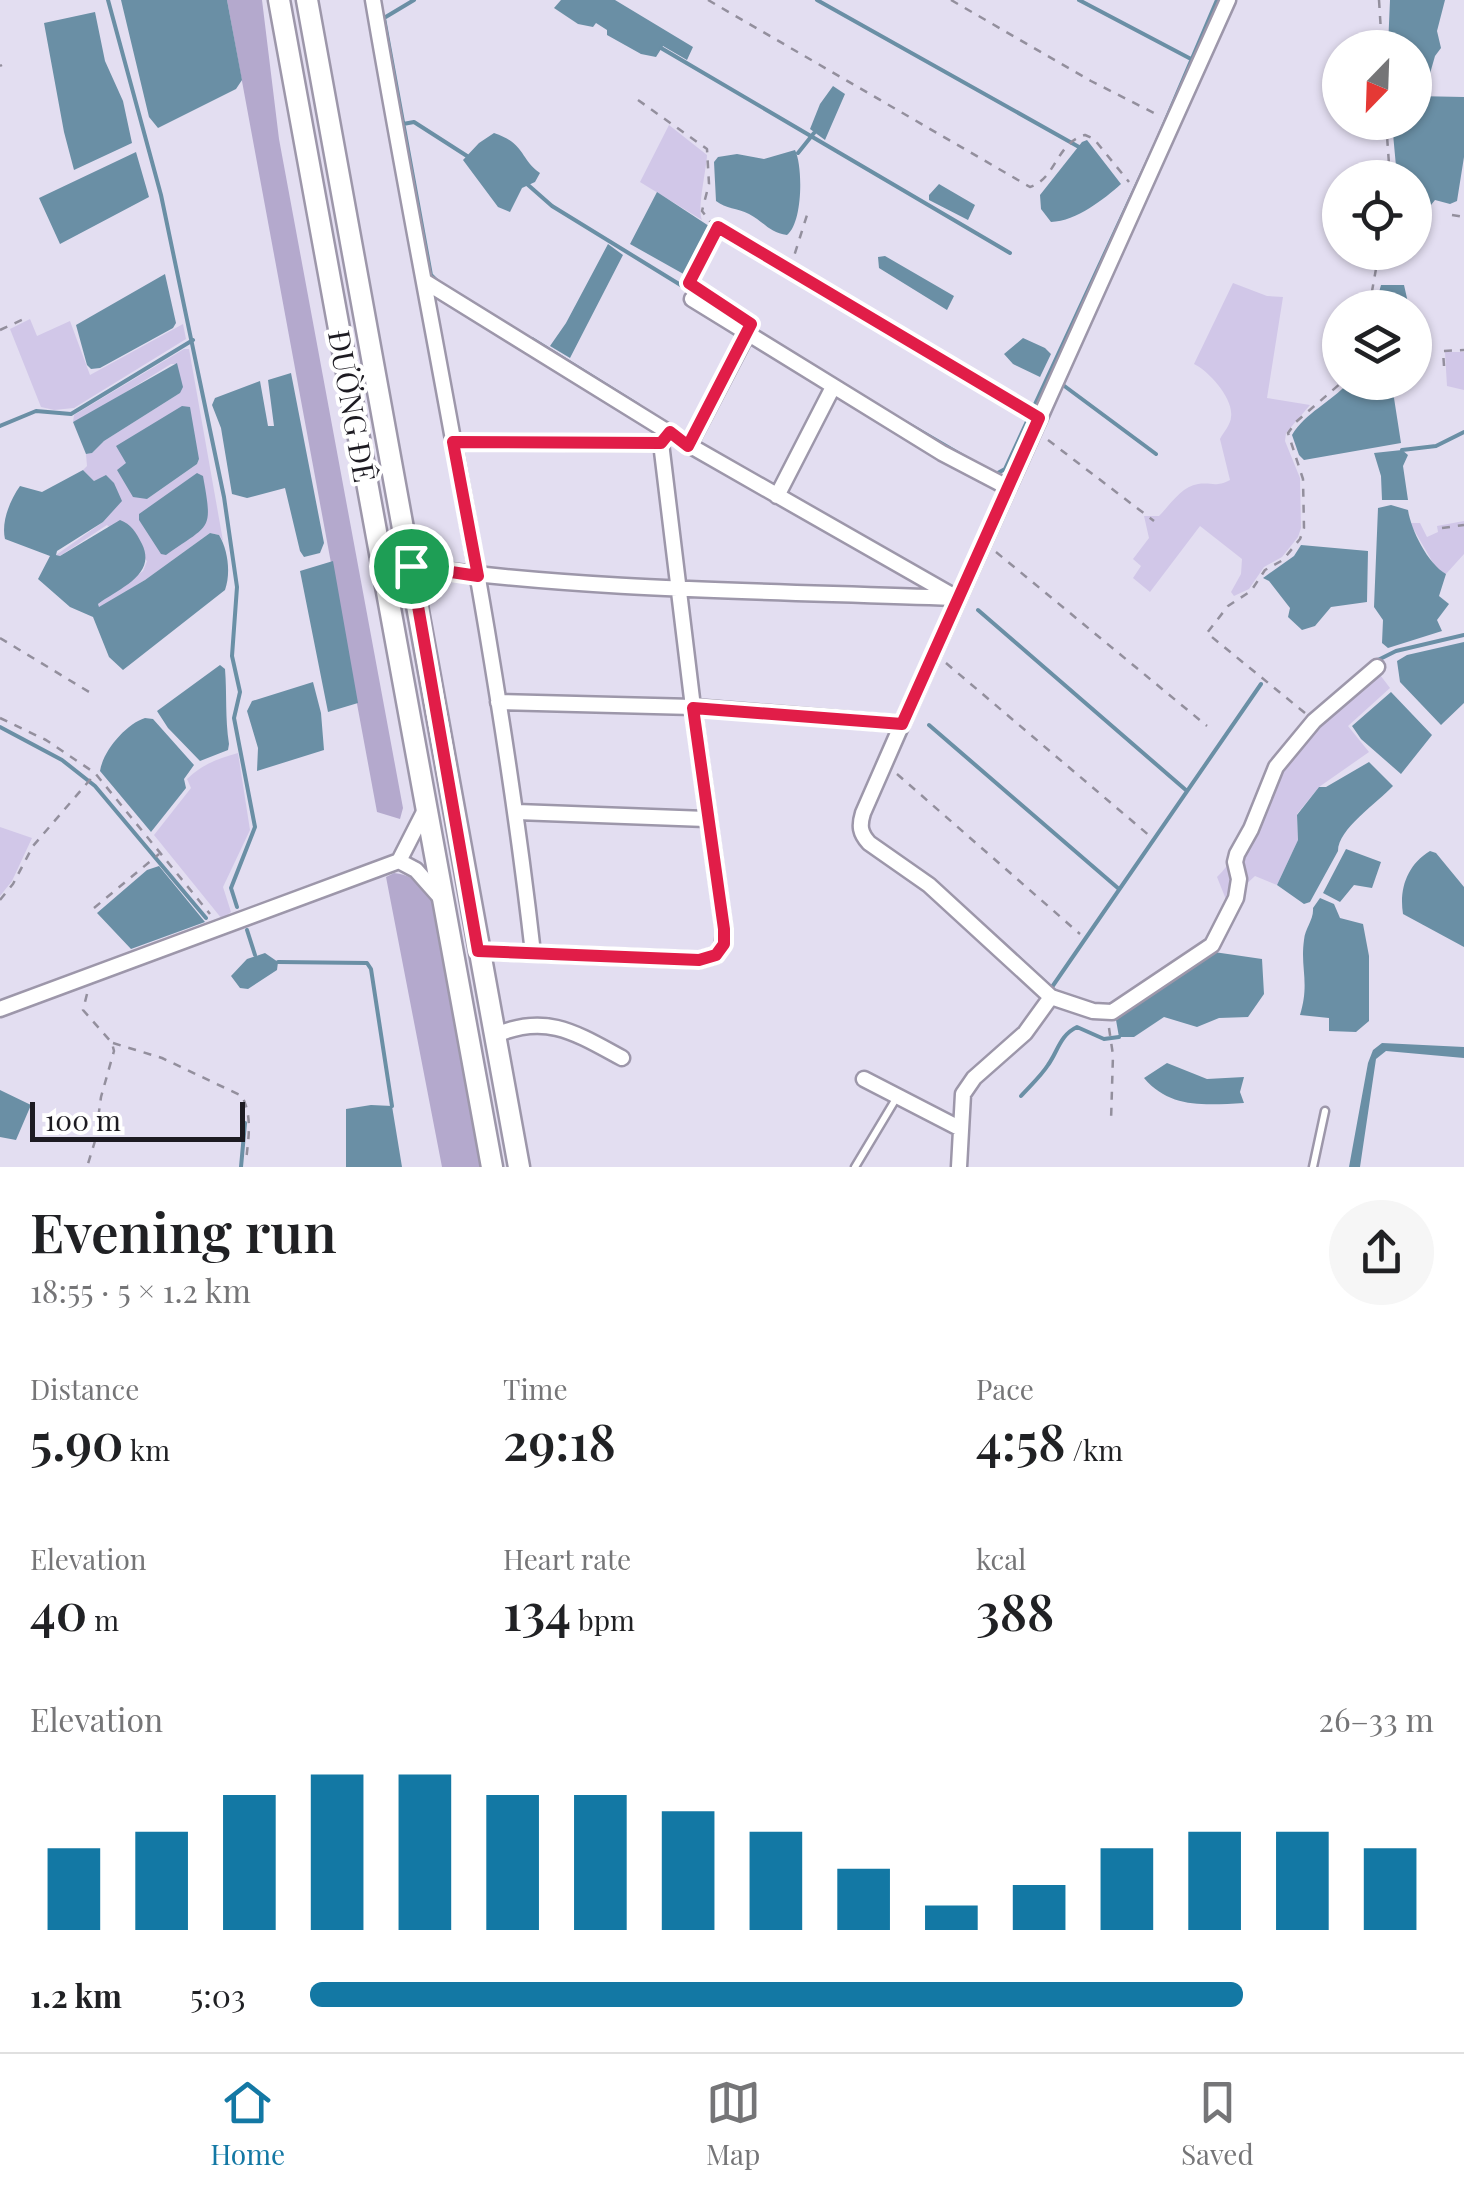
<!DOCTYPE html>
<meta charset="utf-8">
<style>
:root{--surface:#fff;--page:#f6f6f6;--text:#202124;--muted:#757577;--line:#e0e0e0;--accent:#1378a4}
body{margin:0;font-family:"Playfair Display",serif;background:var(--page);color:var(--text);height:100vh;display:flex;flex-direction:column;font-size:38px;white-space:nowrap}
*{box-sizing:border-box;margin:0}
p{font-size:32px;color:var(--muted)}
.icon{flex:none;width:55px;height:55px;fill:none;stroke:currentColor;stroke-width:2;stroke-linecap:round;stroke-linejoin:round}
.map{position:relative;height:1167px;overflow:hidden}
.sheet{display:flex;flex-direction:column;background:var(--surface);flex:1}
.sheet>*{flex:none}
.needle{width:65px;rotate:203deg}
.tools{position:absolute;left:1322px;top:30px;display:grid;gap:20px}
.tools a{display:grid;place-items:center;width:110px;height:110px;border-radius:50%;background:var(--surface);box-shadow:0 2px 8px #0004;font-size:50px}
.scale{position:absolute;left:30px;bottom:25px;width:215px;box-sizing:border-box;padding-left:10px;border:5px solid #1d1b22;border-top:0;font-size:28px;line-height:35px;white-space:nowrap;color:#1d1b22;-webkit-text-stroke:8px #fff;paint-order:stroke}
.pin{position:absolute;display:grid;place-items:center;width:85px;height:85px;color:#fff;margin:-42px;border:5px solid #fff;border-radius:50%;box-shadow:0 2px 10px #0007}
.round{display:grid;place-items:center;flex:none;width:105px;height:105px;border-radius:52px;background:var(--page)}
.headline{display:flex;align-items:center;justify-content:space-between;height:170px;padding:0 30px}
h1{font-size:55px;font-weight:600;line-height:75px}
.stats{display:grid;grid-template-columns:repeat(3,1fr);gap:15px;height:170px;padding:10px 30px}
.stats div{display:grid;align-content:center}
.stats b{font-size:50px;font-weight:600}
.stats small{font-size:28px;font-weight:400}
.stats p{font-size:28px}
.chart{height:280px;padding:20px 30px}
.chart p{display:flex;justify-content:space-between}
.chart svg{width:100%;height:180px;margin-top:10px;stroke:var(--accent);stroke-width:6}
ul{padding:0 30px;list-style:none;font-size:32px}
li{display:grid;grid-template-columns:160px 120px 1fr;align-items:center;height:75px}
li i{height:25px;border-radius:12px;background:var(--accent)}
.dock{display:flex;justify-content:space-around;align-items:center;height:140px;border-top:2px solid var(--line);background:var(--surface);font-size:28px;color:var(--muted)}
.dock a{display:grid;justify-items:center;gap:5px}
.dock .selected{color:var(--accent)}
.map>svg:first-child{display:block}
.green{fill:#d1c7e8;fill-rule:evenodd}
.forest{fill:#b4a9cd}
.water{fill:#6a8fa5}
.lines{fill:none;stroke-linecap:round;stroke-linejoin:round}
.stream{stroke:#6a8fa5;stroke-width:4}
.lane-casing{stroke:#9d97aa;stroke-width:11}
.street-casing{stroke:#9d97aa;stroke-width:19}
.secondary-casing{stroke:#9d97aa;stroke-width:25}
.path{stroke:#938f9d;stroke-width:2.5;stroke-dasharray:8 8;stroke-linecap:butt}
.lane{stroke:#fff;stroke-width:6}
.street{stroke:#fff;stroke-width:14}
.secondary{stroke:#fff;stroke-width:20}
.route-casing{stroke:#fff;stroke-width:20}
.route{stroke:#e11d48;stroke-width:12}
.labels{text-anchor:middle;dominant-baseline:central;stroke-width:8;stroke-linejoin:round;paint-order:stroke}
.street-label{font-size:30px;fill:#1d1b22;stroke:#fff}
</style>
<div class="map">
<svg width="1464" height="1167" viewBox="0 0 1464 1167">
<rect width="100%" height="100%" fill="#e3def1"/>
<path class="green" d="M669,125L707,155C706,172 697,209 702,220L640,182Z
M1233,283L1267,296L1283,297L1267,398L1310,405L1286,433L1285,441L1300,478L1301,528L1298,537L1282,557L1264,567L1249,589L1234,596L1231,592L1241,574L1242,559L1200,526L1150,592L1133,578L1141,566L1133,559L1149,538L1144,516H1159C1170,505 1182,486 1198,484C1213,482 1214,488 1230,480L1220,439C1223,433 1231,424 1231,417C1234,399 1209,371 1194,364Z
M30,319L37,336L70,321L90,375L183,324L186,339L74,408L54,410L41,407L10,329Z
M184,349H189L223,541L219,535L210,533L145,580L99,608L98,604L143,571L147,561L107,525L60,556L56,555L103,522L121,501L106,476L94,481L83,470L87,466L86,454L92,453L104,441L180,393L177,364H171L84,418L73,422L74,415ZM122,452L199,459L197,464L147,499Z
M1464,352V390L1447,386L1445,352Z
M1464,521V554L1446,574L1436,568L1410,523H1420L1427,537L1438,532L1437,526Z
M1371,663L1390,688L1348,726L1369,752L1319,787L1297,814L1298,840L1277,885L1255,876L1227,902L1217,877C1248,847 1255,799 1276,761C1301,715 1332,695 1371,663Z
M238,753L250,830L223,887L231,912L222,919L154,835L191,788L187,779C203,764 217,759 238,753Z
M0,827L32,838L12,881L0,896Z"/>
<path class="forest" d="M227,0H262L279,139L403,808L400,819L377,812Z
M394,873C421,876 431,894 441,918L486,1167H442L386,877Z"/>
<path class="water" d="M121,0H227L242,80L236,89L158,128L149,117Z
M561,0H615L693,47L687,60L663,46L656,57L641,54L607,35V30L596,23L593,27L578,24L554,8Z
M1390,0H1445L1437,31L1441,48L1435,56L1427,84H1415V48L1388,47Z
M95,12L105,61L123,101L132,143L74,170L64,132L44,23Z
M833,86L845,94L825,140L810,129L820,104Z
M1415,96L1464,97V157L1457,201L1450,204L1435,200L1423,215H1415V178L1397,177L1392,123L1415,122Z
M494,133C526,144 519,158 540,173L535,182L522,188L510,212L498,207L463,160L479,143Z
M1087,140L1121,184C1104,199 1077,221 1051,222L1041,209L1040,195L1082,142Z
M795,150C803,166 803,223 787,235C770,233 764,222 749,214C737,208 726,209 716,201L714,162L718,157L737,154L764,159Z
M136,152L149,197L60,244L39,198Z
M939,184L975,205L968,220L929,200V195Z
M657,192L712,228L687,276L630,244Z
M608,244L623,255L570,358L550,346L566,323Z
M885,256L954,296L947,310L879,268L878,257Z
M165,274L176,323L173,328L100,368L91,369L87,365L76,325Z
M1381,285H1404L1409,307H1375Z
M1023,338L1045,348L1051,354L1040,377L1013,364L1004,354Z
M177,363L183,387L180,393L104,441L92,453L86,454L73,422Z
M291,373L324,543L320,553L304,557L300,551L285,488L247,498L232,494L221,428L212,405L215,398L260,381L268,426H274L268,380Z
M1348,383L1385,386L1394,398L1401,443L1304,460L1299,455L1292,435C1305,413 1331,402 1348,383Z
M182,406L190,407L199,459L197,464L147,499L133,497L117,470L126,463L116,446Z
M1402,450L1408,455L1403,466L1408,500H1382L1381,476L1374,453Z
M83,470L94,481L106,475L114,483L122,501L103,522L57,551L56,555L60,556L120,520C131,524 136,532 142,544C157,575 119,588 98,604L99,607L145,580L210,533L219,535C228,550 231,573 225,590L123,670L109,657L93,617L70,607L38,579L50,556L5,539C1,522 10,500 20,486L42,492Z
M197,473L203,476C213,532 211,523 166,555L161,554L139,520V514Z
M1391,505L1408,510C1411,530 1428,564 1446,574L1439,596L1449,604L1437,620L1442,631L1388,648L1382,643L1383,620L1374,607L1378,508Z
M1301,545L1368,551L1367,602L1331,607L1315,626L1302,630L1288,617L1290,608L1269,581L1263,578L1294,556Z
M333,561L358,703L328,712L300,571Z
M1464,642V703L1441,725L1400,682L1397,661L1407,655Z
M220,665L225,669C227,694 225,718 229,744L228,750L200,761L168,728L157,711Z
M313,682L321,713L324,750L257,771L258,748L247,711L252,701Z
M1391,692L1432,735L1401,774L1361,739L1352,726Z
M145,718L153,719L194,765L184,779L186,788L151,832L100,771C103,751 126,724 145,718Z
M1369,762L1393,786C1377,803 1338,829 1338,851L1310,902L1304,904L1277,885L1298,840L1297,815L1319,787H1326Z
M1346,849L1381,862L1372,888L1354,885L1340,902L1323,893Z
M1430,851L1436,853L1464,887V947L1403,914C1399,889 1407,865 1430,851Z
M159,866L205,922L131,949L97,913L147,870Z
M1320,898L1334,904L1340,918L1363,924L1369,956V1021L1356,1032L1329,1031V1018L1300,1015C1310,982 1300,969 1304,940C1305,928 1314,920 1313,908Z
M1214,952L1262,959L1264,994L1248,1017L1219,1018L1197,1027L1164,1017L1134,1037H1119L1116,1020Z
M265,953L278,962L277,970L248,989L240,988L231,976L247,959Z
M1382,1043L1464,1047V1058L1386,1051L1376,1059L1360,1167H1349L1368,1063L1373,1050Z
M1167,1063L1207,1079L1244,1077L1240,1092L1244,1103C1206,1105 1170,1109 1144,1078Z
M0,1090L31,1105L16,1140L0,1137Z
M371,1105L392,1106L402,1167H346V1109Z"/>
<g class="lines">
<path class="stream" d="M108,0L161,195L224,497L237,587L232,656L240,692L234,718L255,827L231,888L237,907
M414,0L384,18L431,275L438,282
M817,0L1079,147
M1079,0L1191,59
M661,48L1010,253
M403,124L414,122L467,156
M798,153L814,133
M527,184L552,206L692,292
M532,339L638,405
M1059,382L1156,454
M905,422L970,460
M0,426L36,411L71,414L193,340
M1402,450L1436,446L1464,432
M996,474L1005,469L1156,143L1217,0
M978,610L1187,791
M1376,661L1396,651L1464,635
M929,725L1119,889
M0,727L62,760L95,786L206,918
M247,930L255,955
M995,936L1055,991L1068,996
M278,962L367,963L371,969L392,1106
M1052,987L1261,684
M1021,1096C1030,1086 1041,1076 1048,1065C1058,1051 1060,1035 1077,1027L1104,1039L1119,1037
M241,1167L245,1123"/>
<defs>
<path id="lane" d="M855,1167L897,1097
M1313,1167L1325,1111"/>
<path id="street" d="M373,0C427,318 497,633 533,953
M1228,0L902,724L863,813C859,826 860,833 869,843L929,885L1051,997L1093,1011L1112,1012L1212,945L1236,898L1239,879L1235,862L1237,854L1251,829L1276,767L1314,721L1377,667
M424,281L689,445L957,598
M692,299L942,453L1007,487
M453,442L661,443L693,707L902,724
M689,445L748,332
M777,496L833,387
M411,566C589,591 772,591 952,598
M517,812L706,819
M399,861L416,870L439,896
M478,951L699,960L716,955L723,944L724,929L693,707L498,702
M0,1009L399,861L426,808
M496,1035C546,1013 576,1033 622,1058
M864,1079L959,1128
M959,1167L963,1094L974,1078L1025,1033L1051,997"/>
<path id="secondary" d="M279,0L492,1167
M307,0L519,1167"/>
</defs>
<use href="#lane" class="lane-casing"/>
<use href="#street" class="street-casing"/>
<use href="#secondary" class="secondary-casing"/>
<path class="path" d="M708,0L1030,187C1056,179 1056,143 1085,135L1094,139L1129,182
M951,0L1091,81L1158,115
M1379,0L1382,48
M0,66L2,65
M638,100L707,149L709,184L702,211L712,224L1029,412
M1386,122L1390,178
M1452,215L1464,217
M790,269L807,215
M691,285L689,280L718,227
M1369,308L1379,252
M0,330L26,318
M1444,366L1443,351L1464,350
M1048,440L1154,521
M1442,528L1464,525
M996,552L1207,726
M0,638L94,695
M946,663L1151,837
M1305,713L1207,633L1228,606L1251,591L1265,570L1283,560L1300,539L1304,528L1303,479L1288,433L1296,422L1342,382
M0,718L46,740L95,773L210,914
M897,774L1080,934
M0,900L13,884L33,846L95,774
M94,908L159,854
M87,994L83,1010L112,1043L114,1051L101,1097L95,1141L87,1167
M1109,1028L1113,1055L1111,1121
M113,1043L162,1058L242,1096C253,1118 248,1139 246,1162"/>
<use href="#lane" class="lane"/>
<use href="#street" class="street"/>
<use href="#secondary" class="secondary"/>
</g>
<g class="lines">
<defs>
<path id="route" d="M718,227L1039,418L902,724L693,708L724,929V944L716,955L699,960L478,951L411,566L478,576L453,442L661,443L670,432L688,446L751,324L689,283Z"/>
</defs>
<use href="#route" class="route-casing"/>
<use href="#route" class="route"/>
</g>
<g class="labels">
<g class="street-label">
<text transform="translate(353 406) rotate(80)">ĐƯỜNG ĐÊ</text>
</g>
</g>
</svg>
<div class="tools">
<a><svg class="needle" viewBox="-14 -14 28 28"><path d="M0-13l5 13h-10z" fill="#e53935"/><path d="M0 13l5-13h-10z" fill="#757577"/></svg></a>
<a><svg class="icon" aria-label="locate" viewBox="0 0 24 24"><circle cx="12" cy="12" r="6"/><path d="M12 2v4M12 18v4M2 12h4M18 12h4"/></svg></a>
<a><svg class="icon" aria-label="layers" viewBox="0 0 24 24"><path d="M12 4l9 5-9 5-9-5zM3 14l9 5 9-5"/></svg></a>
</div>
<div class="scale">100 m</div>
<div class="pin" style="left:411px;top:566px;background:#1e9e55"><svg class="icon" aria-label="arrive" viewBox="0 0 24 24"><path d="M6 21V4h12l-3 4 3 4H6"/></svg></div>
</div>
<section class="sheet">
<div class="headline"><div><h1>Evening run</h1><p>18:55 · 5 × 1.2 km</p></div><a class="round"><svg class="icon" aria-label="share" viewBox="0 0 24 24"><path d="M12 15V3M7 8l5-5 5 5M5 13v7h14v-7"/></svg></a></div>
<div class="stats">
<div><p>Distance</p><b>5.90<small> km</small></b></div>
<div><p>Time</p><b>29:18</b></div>
<div><p>Pace</p><b>4:58<small> /km</small></b></div>
</div>
<div class="stats">
<div><p>Elevation</p><b>40<small> m</small></b></div>
<div><p>Heart rate</p><b>134<small> bpm</small></b></div>
<div><p>kcal</p><b>388</b></div>
</div>
<div class="chart"><p><span>Elevation</span>26–33 m</p>
<svg viewBox="0 0 160 44" preserveAspectRatio="none"><path d="M5 44V24M15 44V20M25 44V11M35 44V6M45 44V6M55 44V11M65 44V11M75 44V15M85 44V20M95 44V29M105 44V38M115 44V33M125 44V24M135 44V20M145 44V20M155 44V24"/></svg>
</div>
<ul>
<li><b>1.2 km</b>5:03<i style="width:83%"></i></li>
</ul>
</section>
<nav class="dock">
<a class="selected"><svg class="icon" aria-label="home" viewBox="0 0 24 24"><path d="M3 11l9-7 9 7M6 9v11h12V9"/></svg>Home</a>
<a><svg class="icon" aria-label="map" viewBox="0 0 24 24"><path d="M3 6l6-2 6 2 6-2v14l-6 2-6-2-6 2zM9 4v14M15 6v14"/></svg>Map</a>
<a><svg class="icon" aria-label="saved" viewBox="0 0 24 24"><path d="M7 4h10v16l-5-4-5 4z"/></svg>Saved</a>
</nav>
